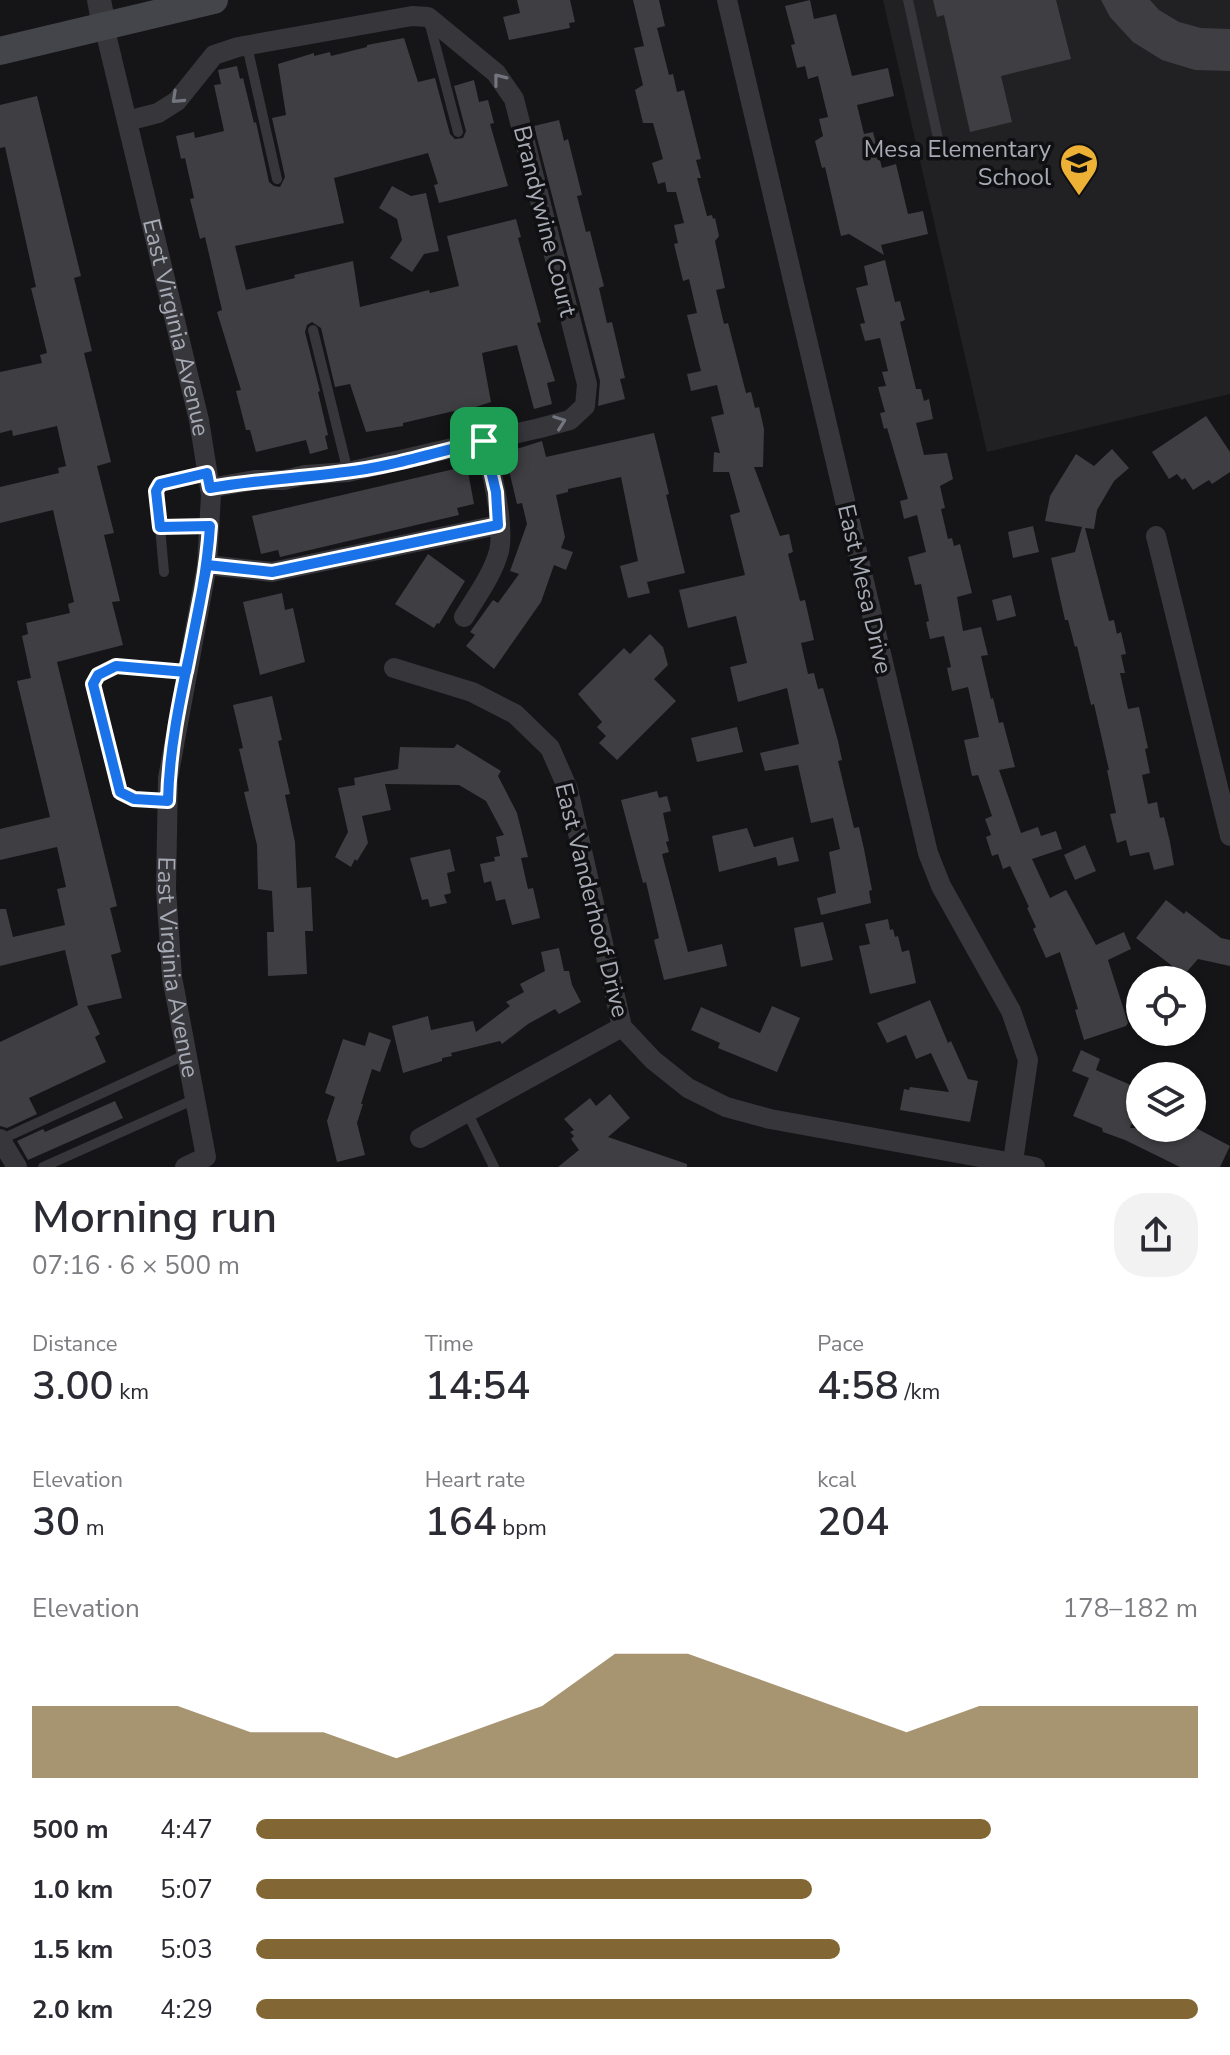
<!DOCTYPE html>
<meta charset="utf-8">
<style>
:root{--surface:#fff;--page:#f2f2f3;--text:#2b2b33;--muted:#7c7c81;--accent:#826734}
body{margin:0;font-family:"Nunito Sans",sans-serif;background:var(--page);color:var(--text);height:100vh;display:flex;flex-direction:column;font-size:30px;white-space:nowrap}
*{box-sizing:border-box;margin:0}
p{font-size:26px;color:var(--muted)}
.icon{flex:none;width:44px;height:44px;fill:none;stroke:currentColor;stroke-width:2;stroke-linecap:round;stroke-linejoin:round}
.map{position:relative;height:1167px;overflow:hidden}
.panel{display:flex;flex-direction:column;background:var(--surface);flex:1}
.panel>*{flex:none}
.tools{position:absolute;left:1126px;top:966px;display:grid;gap:16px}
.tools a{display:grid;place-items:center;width:80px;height:80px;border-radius:50%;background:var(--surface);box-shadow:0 2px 6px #0004;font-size:40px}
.pin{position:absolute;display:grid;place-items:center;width:68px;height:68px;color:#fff;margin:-34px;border-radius:16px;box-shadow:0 4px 12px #0006}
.round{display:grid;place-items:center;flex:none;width:84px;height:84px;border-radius:32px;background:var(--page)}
.summary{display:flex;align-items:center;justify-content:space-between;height:136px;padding:0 32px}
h1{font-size:44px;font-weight:600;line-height:60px}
.metrics{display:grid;grid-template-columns:repeat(3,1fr);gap:12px;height:136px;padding:8px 32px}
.metrics div{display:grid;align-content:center}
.metrics b{font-size:40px;font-weight:600}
.metrics small{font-size:22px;font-weight:400}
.metrics p{font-size:22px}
.chart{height:224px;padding:16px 32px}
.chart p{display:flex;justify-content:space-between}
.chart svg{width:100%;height:144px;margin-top:8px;fill:var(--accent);opacity:.7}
ul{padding:0 32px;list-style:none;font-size:26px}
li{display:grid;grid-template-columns:128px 96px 1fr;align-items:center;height:60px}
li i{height:20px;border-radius:10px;background:var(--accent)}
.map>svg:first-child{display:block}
.built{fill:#212123}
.building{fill:#3f3f43}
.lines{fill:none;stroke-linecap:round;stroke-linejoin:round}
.service{stroke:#36363b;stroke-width:10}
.minor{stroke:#36363b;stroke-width:20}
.tertiary{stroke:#36363b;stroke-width:24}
.secondary{stroke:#44454b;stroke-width:28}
.oneway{stroke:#74767f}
.route-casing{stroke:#fff;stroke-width:16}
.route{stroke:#1a73e8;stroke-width:10}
.labels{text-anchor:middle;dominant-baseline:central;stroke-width:7;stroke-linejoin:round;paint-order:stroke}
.poi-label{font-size:24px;fill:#a7abb6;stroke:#100f11;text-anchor:end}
.street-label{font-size:24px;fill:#a7abb6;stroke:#100f11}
</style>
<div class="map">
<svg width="1230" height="1167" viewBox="0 0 1230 1167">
<rect width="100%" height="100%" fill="#151416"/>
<path class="built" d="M883,0H1230V394L987,452Z"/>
<path class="building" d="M517,0H570L575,22L569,23L570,28L509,40L503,17L520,13Z
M633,0H659L665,26L657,28L669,75L673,74L677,92L684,90L701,159L696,160L701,178H697L707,216L712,215L713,219L715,218L719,236L715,241L725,288L716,290L724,324L728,323L746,393L751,392L755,408L759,407L764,429L763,467H754L780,536L789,534L793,552L788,554L800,601L805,600L814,640L801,643L808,674L814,673L818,689L823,688L838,741L842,760L838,761L854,828L859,827L864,849L872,890L869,891L871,903L821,915L817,898L836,893L829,852L840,849L833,818L811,823L798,765L765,771L760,753L799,744L787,688L738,702L730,667L747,663L736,616L688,628L679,590L745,575L730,515L740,512L729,472H713L714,452L720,453L711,417L724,414L717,385L691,391L687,374L701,371L687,315L697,313L689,279L683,281L674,244L678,243L674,225L684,223L676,192H667L665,182L658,184L652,163L663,159L653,123H643L635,90L643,85L634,48L644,46Z
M810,0L814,19L836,14L852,76L888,68L894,96L857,105L864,134L873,132L882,168L896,164L908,214L923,211L928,234L881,245L884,255L849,234L841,236L825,167L822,168L815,141L823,136L819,119L828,117L818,76L808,79L805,66L797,68L791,45L795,44L785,6Z
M933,0H1056L1071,59L1001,76L1012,122L970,132L944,15L937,17Z
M1101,0H1150L1159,10L1179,22L1201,28L1230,29V71L1195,70L1162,60L1133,42L1110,17Z
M404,38L418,82L435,78L450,134L455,139L463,138L466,131L454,86L474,80L479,102L488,100L494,123L490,124L508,186L439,203L434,185L438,184L428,153L334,178L344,223L235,246L246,290L295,278L294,275L353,261L360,307L429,290L430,293L459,286L447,236L516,219L521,237L518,238L541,322L537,323L555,381L547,383L552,404L534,409L517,345L482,353L491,402L454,414V411L403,423V426L366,432L350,384L335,387L321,328L312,322L307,325L305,332L320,391L318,392L328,435L325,436L328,449L310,454L306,440L256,452L250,430H246L236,391L241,390L217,312L222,310L205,237L200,239L190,199L194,198L185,158L181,159L176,136L194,132L195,138L224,131L214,85L221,84L218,70L237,66L240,79L243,78L254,123L256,122L269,182L274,186L280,187L285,177L272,118L286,115L278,64L314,53V56L330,52L331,56L367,47V45Z
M37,96L81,276L74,278L92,351L84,353L111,462L97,466L114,533L104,535L120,601L112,602L123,645L57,662L117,906L110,908L121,952L111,955L122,998L87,1006L100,1034L95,1037L106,1062L29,1098L37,1114L7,1128L0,1126V1042L78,1005L65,950L0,966V909H6L13,937L65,925L57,889L66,887L57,847L0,860V829L50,817L17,681L31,678L22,636L28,634L26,623L70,613L68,604L74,602L53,510L0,523V487L59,473L58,468L66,466L57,426L13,436L12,430L0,433V372L42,363L40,355L47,353L31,288L36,287L5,147L0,148V105Z
M559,120L564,141L568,139L582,195L577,196L586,232L590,231L597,259L604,286L599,288L607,323L612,322L625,378L620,379L625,399L598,406L600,381L534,126Z
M392,186L411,196L426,193L439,251L424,254L412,272L390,258L402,240L397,219L379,208Z
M885,260L895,302L900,301L905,320L900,322L916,389H921L924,401L929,399L933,419L916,423L924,455L947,453L953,479L940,486L945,508L941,509L948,539L952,538L954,546L960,544L972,593L957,597L963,631L981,627L988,655L981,656L991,699L993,698L999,723L1003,722L1015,767L999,770L1021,833L1038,827L1041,836L1056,831L1062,849L1032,859L1050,898L1066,890L1096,945L1124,932L1131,949L1108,960L1128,1023L1126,1026L1084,1040L1075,1010L1078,1009L1060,952L1046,958L1033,929L1036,927L1027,908L1029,907L1010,866L1003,869L998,854L992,856L986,837L991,835L985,819L992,816L978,775L972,776L964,740L979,737L968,687L952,691L947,668L951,667L944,636L930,639L926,622L929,621L921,584L915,585L908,557L926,552L917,515L904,519L900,501L908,499L887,428L884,429L880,413L885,412L878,387L886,386L882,372L888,371L880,338L865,341L860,324L865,323L856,288L868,285L864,266Z
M1206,416L1230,452V472L1212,484L1209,480L1193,490L1185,478L1182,480L1177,474L1169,479L1152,452Z
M654,433L669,494L666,495L685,573L647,582L650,593L628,598L620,566L638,561L621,477L568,489V492L556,495L565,537L561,548L573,552L566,570L554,565L541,602L494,669L466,646L475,635L470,632L493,600L498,603L519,574L510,571L527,524L522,503L517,504L508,466L513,465L510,451L542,441L546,457Z
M1112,449L1129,468L1114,481L1097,510L1094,529L1085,528L1109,621L1114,620L1117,634L1121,632L1126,654L1121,655L1125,673H1120L1128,709L1139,707L1148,748L1145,749L1150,773L1142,775L1148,804L1157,802L1160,818L1164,817L1170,842L1174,865L1154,870L1149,852L1130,856L1126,840L1117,843L1110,814L1116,813L1107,770H1109L1094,704L1091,705L1077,646L1075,647L1068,620H1065L1051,558L1075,552L1082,527L1045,521L1050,496L1076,454L1094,466Z
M467,466L474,504L457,508L459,515L280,557L278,550L261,554L252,516Z
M1033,526L1039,552L1013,558L1008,532Z
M428,554L465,581L439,624L437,623L434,628L395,604Z
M282,593L285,610L293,608L305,662L260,675L243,602Z
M1011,595L1016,616L997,621L992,600Z
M650,634L663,647L668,665L654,679L676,701L617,760L599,743L606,736L597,727L602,722L578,694L624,648L630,654Z
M272,696L282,740L278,741L290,794L285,795L295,842L297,888L311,887L313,931H305L307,974L268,976L267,932H274L272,891L258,889L257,845L244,792L249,791L239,749L243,748L233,705Z
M737,727L743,752L697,762L691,738Z
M457,744L501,771L498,776L517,813L528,857L521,858L528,889L533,888L540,918L512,925L505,899L496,901L491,881L484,883L480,864L495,861L494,857L500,856L496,837L504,835L486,801L459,785L385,784L391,810L362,816L368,843L357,861L355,859L351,867L335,857L348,832L338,788L355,785L354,778L398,769L400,747L454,748Z
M657,791L659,798L667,796L671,811L663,813L669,841L666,842L669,852L662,854L688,952L722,944L727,966L664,980L654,940L659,938L646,882L643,883L621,800Z
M747,828L754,847L793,837L799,861L778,866L776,857L719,872L712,836Z
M1085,845L1096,871L1075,880L1064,855Z
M450,849L455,871L447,873L451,893L444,895L447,903L430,907L428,899L422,900L410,858Z
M1166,900L1184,914L1186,911L1221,938L1230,940V966L1198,959L1184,975L1136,938Z
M888,919L890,930L893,929L895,937L898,936L902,952L909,950L916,983L870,994L859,946L870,944L865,924Z
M823,922L833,960L801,967L794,928Z
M559,948L564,971H569L572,985L581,1002L559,1014L555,1009L528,1024L502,1044L500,1041L451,1053L452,1056L442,1058V1061L403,1073L392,1026L428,1016L431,1030L473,1021L476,1032L510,1006L506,1002L524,992L520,984L545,971L541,952Z
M930,1000L948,1043L951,1041L968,1079L978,1081L970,1122L900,1110L904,1089L909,1090L910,1087L949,1092L931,1053L916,1059L906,1035L887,1043L877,1023Z
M772,1006L800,1018L777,1072L718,1048L720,1043L691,1030L701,1007L760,1033Z
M369,1032L391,1040L380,1072L372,1069L361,1104H363L357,1123L365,1155L337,1162L327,1121L335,1097L325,1093L343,1039L365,1046Z
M1081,1050L1100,1059L1096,1070L1140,1089V1104L1130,1128H1196L1230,1146L1220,1167H1180L1125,1140L1103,1132L1102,1128L1073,1116L1089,1078L1072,1071Z
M610,1094L630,1118L608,1137L687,1164V1167H558L579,1150L571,1139L574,1136L570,1132L574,1130L564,1119L590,1098L596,1106Z
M115,1101L123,1118L28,1160L17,1141L43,1129L45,1132Z"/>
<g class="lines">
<path class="service" d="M908,0L941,152
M429,21L458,132
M247,46L277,179
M313,330L348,472
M160,527L156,491L160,484L207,473
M164,572L160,527L210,526
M168,801L134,799L120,792L93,684L98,675L116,666L186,672
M467,1112L494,1167
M0,1140L187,1054
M43,1167L195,1099"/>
<g class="minor">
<path d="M727,0L928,853L941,886L1011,1011L1028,1060L1013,1161"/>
<path id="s1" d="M104,26L199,420L211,495L207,565L168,778L166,889L172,977L206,1157L185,1167"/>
<path d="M127,121L158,113L177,101L214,55L238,47L412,16L428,17L496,73L514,99L587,384L585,406L570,420L540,428L348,472L305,475L284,480H255L210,488"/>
<path d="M1156,536L1230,836"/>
<path d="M207,565L272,572L498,525"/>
<path d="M464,617C476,597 493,574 499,551C505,526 491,467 484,441"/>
<path d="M394,668L472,692L515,714L550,748L568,789L622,1027L653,1060L688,1088L726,1107L770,1119L1035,1167"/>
<path d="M420,1138L622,1027"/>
<path d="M0,1139L17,1167"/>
</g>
<path class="tertiary" d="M99,0L104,26"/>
<path class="secondary" d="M0,51L214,0"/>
</g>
<defs><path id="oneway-chevron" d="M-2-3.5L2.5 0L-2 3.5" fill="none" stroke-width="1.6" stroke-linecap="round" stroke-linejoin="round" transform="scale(2)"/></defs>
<g class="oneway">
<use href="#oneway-chevron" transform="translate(499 79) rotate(-128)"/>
<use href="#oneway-chevron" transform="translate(177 98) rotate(137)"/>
<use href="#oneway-chevron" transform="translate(560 422) rotate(-20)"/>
</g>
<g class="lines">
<defs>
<path id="route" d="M484,441C440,451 391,467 345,472C300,478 255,480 210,488L207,473L160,484L156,491L160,527L210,526C204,619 170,708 168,801L134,799L120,792L93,684L98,675L116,666L186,672L207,565L272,572L498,525L496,492L484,441"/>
</defs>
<use href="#route" class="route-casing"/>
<use href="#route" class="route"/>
</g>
<defs>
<symbol id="school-pin" viewBox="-11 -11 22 30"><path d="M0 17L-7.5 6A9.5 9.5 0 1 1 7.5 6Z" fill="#edb135" stroke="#100f11"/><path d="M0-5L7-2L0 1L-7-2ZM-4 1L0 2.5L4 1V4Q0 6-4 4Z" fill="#111"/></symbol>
</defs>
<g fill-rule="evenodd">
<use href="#school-pin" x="1057" y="141" width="44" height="60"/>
</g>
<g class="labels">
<g class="poi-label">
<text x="1051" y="149">Mesa Elementary<tspan x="1051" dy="28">School</tspan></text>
</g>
<g class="street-label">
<text transform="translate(545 221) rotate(76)">Brandywine Court</text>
<text stroke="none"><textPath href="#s1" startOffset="310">East Virginia Avenue</textPath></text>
<text transform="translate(865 589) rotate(77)">East Mesa Drive</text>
<text transform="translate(592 900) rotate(76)">East Vanderhoof Drive</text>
<text stroke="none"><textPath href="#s1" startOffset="958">East Virginia Avenue</textPath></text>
</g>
</g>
</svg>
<div class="tools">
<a><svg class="icon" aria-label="locate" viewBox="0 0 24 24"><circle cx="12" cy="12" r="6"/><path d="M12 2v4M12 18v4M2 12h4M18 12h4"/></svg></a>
<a><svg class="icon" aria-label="layers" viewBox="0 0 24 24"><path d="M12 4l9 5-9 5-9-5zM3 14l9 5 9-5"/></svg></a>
</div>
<div class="pin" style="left:484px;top:441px;background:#1e9e55"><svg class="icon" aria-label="arrive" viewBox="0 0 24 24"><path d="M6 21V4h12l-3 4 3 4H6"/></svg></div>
</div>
<section class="panel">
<div class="summary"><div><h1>Morning run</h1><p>07:16 · 6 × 500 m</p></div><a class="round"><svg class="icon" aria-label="share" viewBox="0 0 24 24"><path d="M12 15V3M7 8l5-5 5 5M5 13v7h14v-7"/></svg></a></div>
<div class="metrics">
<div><p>Distance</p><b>3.00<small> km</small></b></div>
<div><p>Time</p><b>14:54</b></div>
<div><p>Pace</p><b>4:58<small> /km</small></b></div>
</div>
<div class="metrics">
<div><p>Elevation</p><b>30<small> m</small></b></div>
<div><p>Heart rate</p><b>164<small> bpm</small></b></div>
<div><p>kcal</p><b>204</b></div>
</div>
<div class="chart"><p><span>Elevation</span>178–182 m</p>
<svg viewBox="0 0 160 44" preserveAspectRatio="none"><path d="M0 44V22L10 22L20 22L30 30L40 30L50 38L60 30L70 22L80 6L90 6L100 14L110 22L120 30L130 22L140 22L150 22L160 22V44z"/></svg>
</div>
<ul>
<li><b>500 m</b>4:47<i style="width:78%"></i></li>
<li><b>1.0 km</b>5:07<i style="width:59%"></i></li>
<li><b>1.5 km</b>5:03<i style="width:62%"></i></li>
<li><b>2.0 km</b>4:29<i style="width:100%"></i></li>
</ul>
</section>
